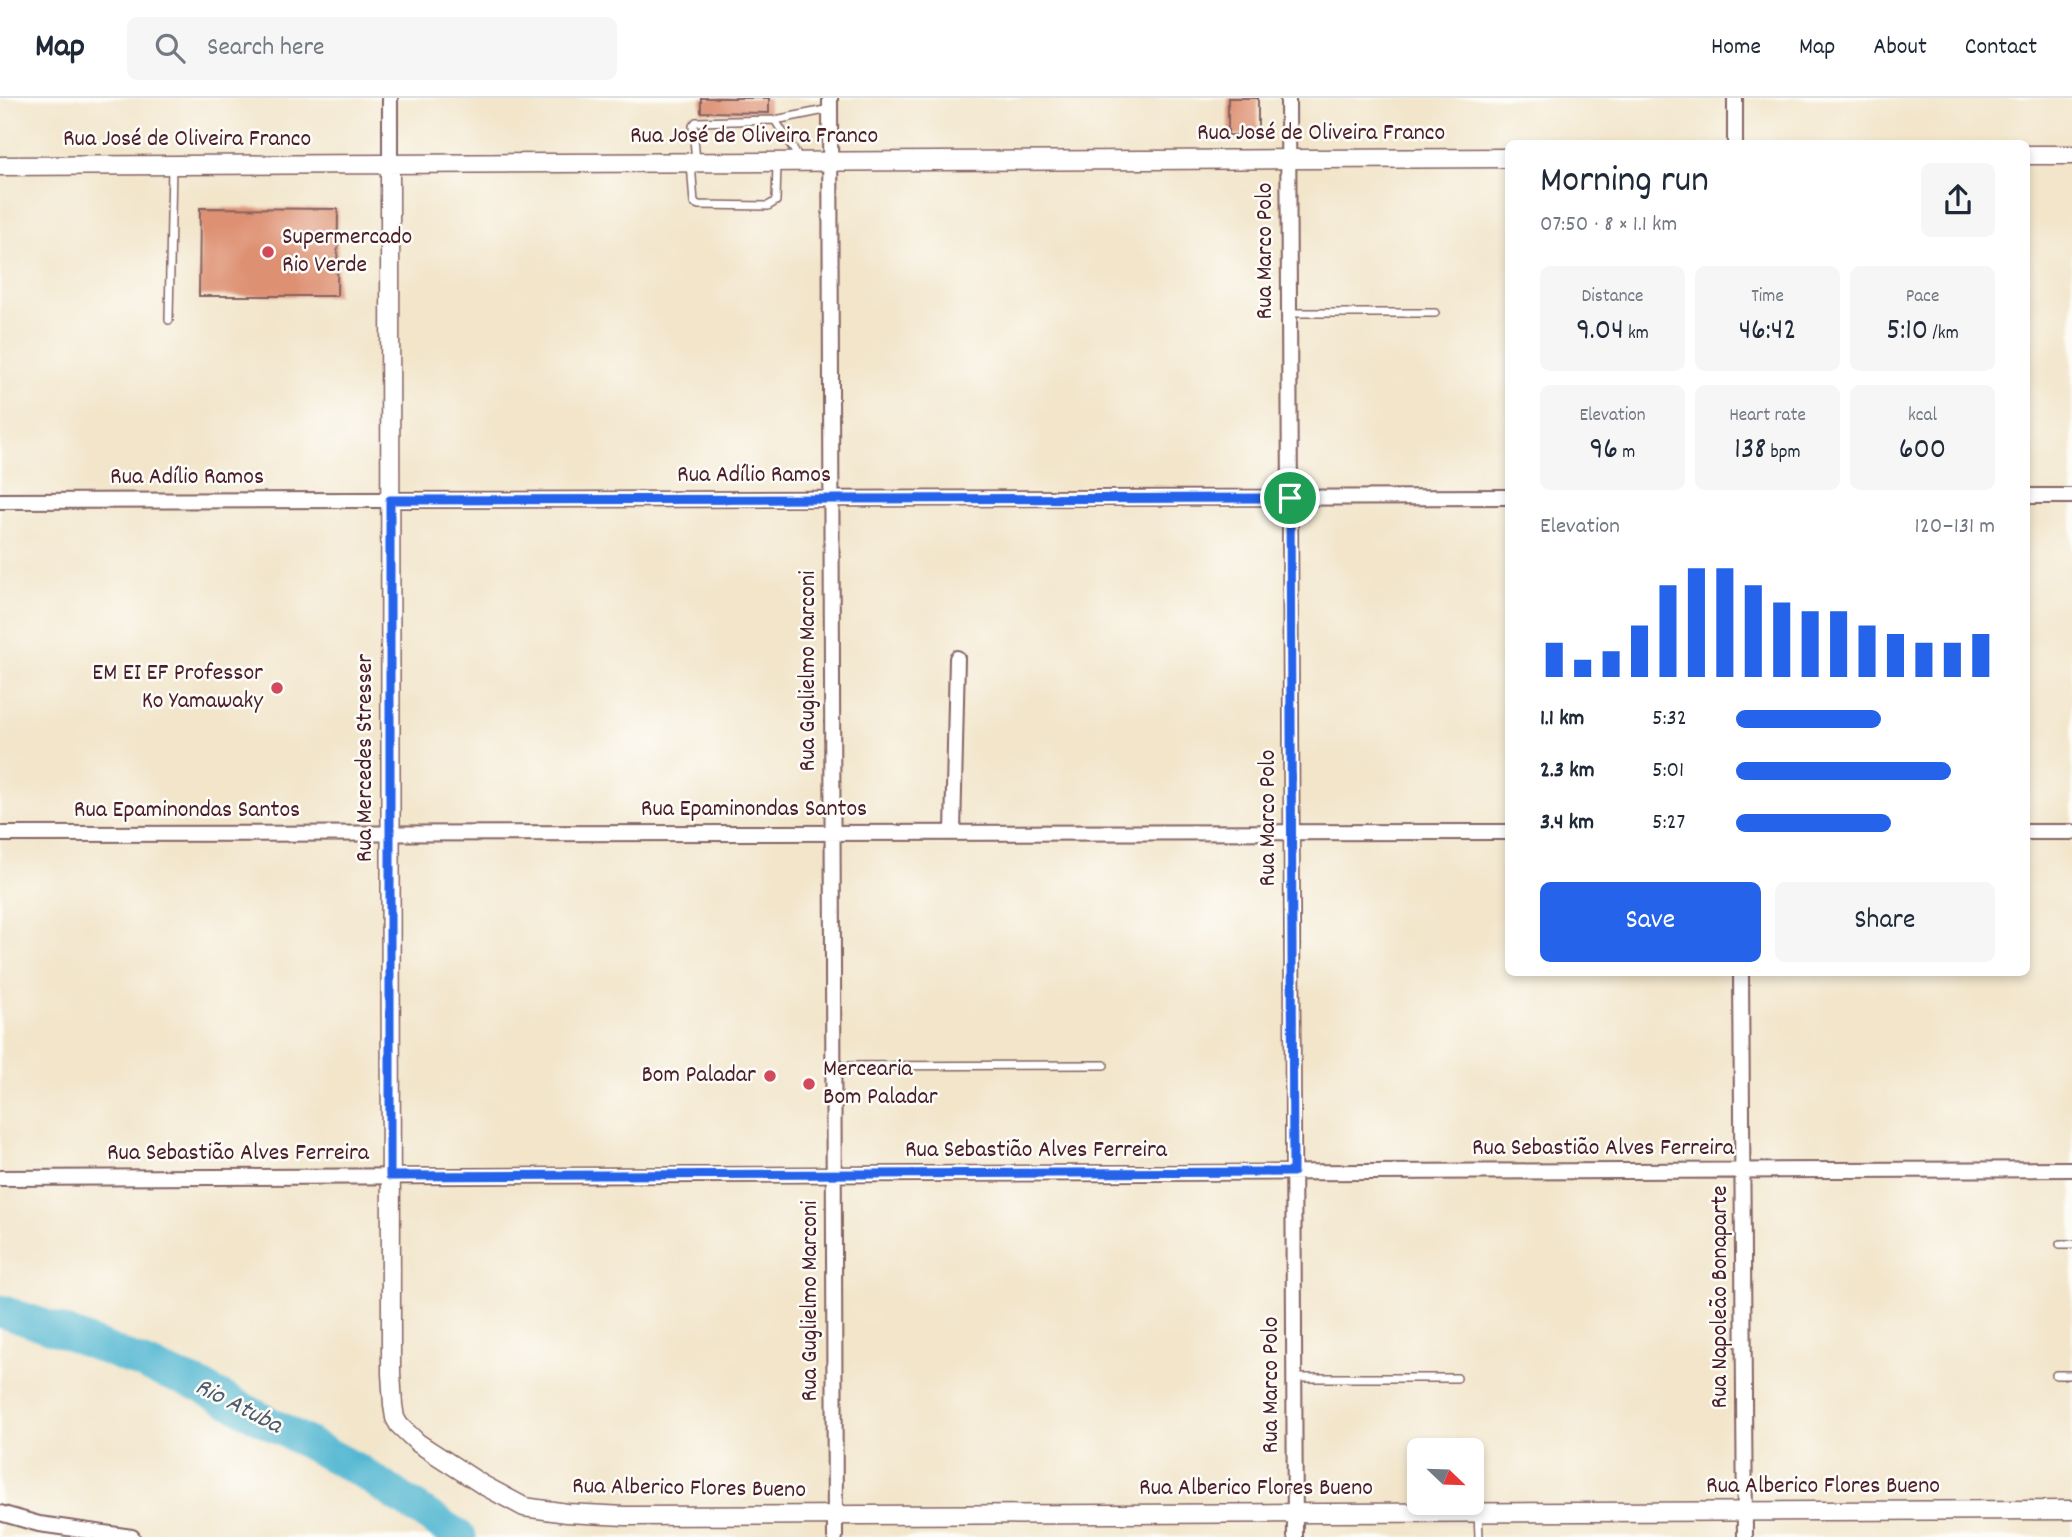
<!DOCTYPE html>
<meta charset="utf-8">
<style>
:root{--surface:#fff;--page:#f6f6f7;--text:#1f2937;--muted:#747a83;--line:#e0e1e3;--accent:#2563eb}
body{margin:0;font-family:Dekko,sans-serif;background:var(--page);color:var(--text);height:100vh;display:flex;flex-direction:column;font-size:26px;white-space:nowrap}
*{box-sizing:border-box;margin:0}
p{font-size:23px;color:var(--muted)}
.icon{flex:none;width:38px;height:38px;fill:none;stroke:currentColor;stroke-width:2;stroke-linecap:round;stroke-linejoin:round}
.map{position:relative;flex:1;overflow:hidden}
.panel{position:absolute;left:1505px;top:42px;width:525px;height:836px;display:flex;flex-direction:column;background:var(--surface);border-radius:10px;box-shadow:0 4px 10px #0003}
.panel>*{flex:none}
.needle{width:46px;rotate:113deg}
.controls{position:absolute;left:1407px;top:1340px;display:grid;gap:14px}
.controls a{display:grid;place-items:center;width:77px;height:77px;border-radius:10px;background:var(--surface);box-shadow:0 4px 10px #0003;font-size:35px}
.pin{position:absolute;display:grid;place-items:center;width:60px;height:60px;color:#fff;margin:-30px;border:4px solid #fff;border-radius:50%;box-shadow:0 2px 7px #0007}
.round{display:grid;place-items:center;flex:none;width:74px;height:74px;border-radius:10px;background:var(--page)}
.head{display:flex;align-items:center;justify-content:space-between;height:119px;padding:0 35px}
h1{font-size:38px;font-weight:600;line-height:52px}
.stats{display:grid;grid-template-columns:repeat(3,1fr);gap:10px;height:119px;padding:7px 35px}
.stats div{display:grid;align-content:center;border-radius:10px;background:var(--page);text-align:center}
.stats b{font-size:30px;font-weight:600}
.stats small{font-size:19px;font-weight:400}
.stats p{font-size:19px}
.chart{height:196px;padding:14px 35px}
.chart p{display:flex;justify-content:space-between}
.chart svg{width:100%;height:126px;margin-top:7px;stroke:var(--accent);stroke-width:6}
.button{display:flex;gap:14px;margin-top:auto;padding:14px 35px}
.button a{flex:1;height:80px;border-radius:10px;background:var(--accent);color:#fff;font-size:28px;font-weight:600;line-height:80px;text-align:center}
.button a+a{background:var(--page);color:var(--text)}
ul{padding:0 35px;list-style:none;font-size:23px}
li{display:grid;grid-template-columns:112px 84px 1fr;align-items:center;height:52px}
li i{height:18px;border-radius:9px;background:var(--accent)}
header{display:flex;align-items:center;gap:42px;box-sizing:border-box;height:98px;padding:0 35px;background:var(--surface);border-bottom:2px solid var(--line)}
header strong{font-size:33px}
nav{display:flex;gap:38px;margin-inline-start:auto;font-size:24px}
.search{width:490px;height:63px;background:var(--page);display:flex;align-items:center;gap:18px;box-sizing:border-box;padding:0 24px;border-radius:10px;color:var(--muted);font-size:26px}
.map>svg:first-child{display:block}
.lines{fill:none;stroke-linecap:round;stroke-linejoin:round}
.river{stroke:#53b7d1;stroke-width:33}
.building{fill:#de9072}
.service-casing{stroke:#856463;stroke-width:10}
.minor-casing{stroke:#856463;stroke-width:18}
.tertiary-casing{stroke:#856463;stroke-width:21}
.service{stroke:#fff;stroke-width:7}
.minor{stroke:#fff;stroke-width:14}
.tertiary{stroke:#fff;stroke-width:18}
.route-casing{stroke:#fff;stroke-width:14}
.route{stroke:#2563eb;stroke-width:9}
.poi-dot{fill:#d1495b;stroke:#fdfcf7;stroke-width:2.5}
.labels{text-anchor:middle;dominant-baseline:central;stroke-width:5;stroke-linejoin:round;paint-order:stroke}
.street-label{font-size:24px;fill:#4a1f2b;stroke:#fdfcf7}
.poi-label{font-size:24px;fill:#4a1f2b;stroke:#fdfcf7;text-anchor:start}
.water-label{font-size:26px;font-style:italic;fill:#4e5c6d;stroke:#fdfcf7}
</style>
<header>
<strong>Map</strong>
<div class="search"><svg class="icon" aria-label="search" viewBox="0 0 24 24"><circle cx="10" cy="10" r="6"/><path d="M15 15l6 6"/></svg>Search here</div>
<nav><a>Home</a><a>Map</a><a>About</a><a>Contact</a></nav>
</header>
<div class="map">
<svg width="2072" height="1439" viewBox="0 0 2072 1439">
<rect width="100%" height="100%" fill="#fdfcf7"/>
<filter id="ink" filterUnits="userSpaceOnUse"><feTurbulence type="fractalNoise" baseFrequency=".0143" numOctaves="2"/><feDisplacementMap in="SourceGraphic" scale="14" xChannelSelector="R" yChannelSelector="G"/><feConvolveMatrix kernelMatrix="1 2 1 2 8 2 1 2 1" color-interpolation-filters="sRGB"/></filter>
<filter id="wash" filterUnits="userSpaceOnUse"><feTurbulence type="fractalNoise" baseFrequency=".00686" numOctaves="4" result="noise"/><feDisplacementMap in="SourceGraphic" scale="28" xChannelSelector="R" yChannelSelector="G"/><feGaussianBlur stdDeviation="1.57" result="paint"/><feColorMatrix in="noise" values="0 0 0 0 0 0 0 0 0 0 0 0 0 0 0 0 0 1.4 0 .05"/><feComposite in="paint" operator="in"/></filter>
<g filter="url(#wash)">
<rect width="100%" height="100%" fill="#f2e5ca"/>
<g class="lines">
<path class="river" d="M0,1213L58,1232L202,1289L358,1372L460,1439"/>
</g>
<g id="blocks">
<path class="building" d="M701,0H769V15L701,14Z
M1228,0H1258V37H1228Z
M200,110L338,111L337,198H199Z"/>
</g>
</g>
<g filter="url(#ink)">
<use href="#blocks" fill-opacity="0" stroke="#856463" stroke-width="2"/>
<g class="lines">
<defs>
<path id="service" d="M775,22L830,11
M696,64L693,28L696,24L775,22L801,63
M691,65L694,105L699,107L768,108L776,103L777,64
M1289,215H1435
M169,222L172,67
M834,968L1104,967
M2060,1146H2072
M2056,1277H2072
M1294,1280H1457
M1478,1415L1479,1439"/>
<path id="minor" d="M390,0V66
M830,0L835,1439
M1288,0L1295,1439
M1735,0V46
M2026,398H2072
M0,403L1508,399
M2026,734H2072
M953,735L957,560
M0,736L1508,734
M1741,875L1745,1439
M0,1080L2072,1071
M0,1415L39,1426L132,1439"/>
<path id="tertiary" d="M2026,57H2072
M390,66L391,1275L393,1307L395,1320L399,1327L418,1345L483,1387L524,1409L567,1415L625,1418L2072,1412
M0,68L1508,60"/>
</defs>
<use href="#service" class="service-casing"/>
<use href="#minor" class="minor-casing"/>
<use href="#tertiary" class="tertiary-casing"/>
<use href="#service" class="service"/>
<use href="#minor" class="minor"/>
<use href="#tertiary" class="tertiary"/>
</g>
</g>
<g class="lines" filter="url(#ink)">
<defs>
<path id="route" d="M1290,400L1293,1074L390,1078V402Z"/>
</defs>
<use href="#route" class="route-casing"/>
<use href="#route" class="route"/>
</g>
<g class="poi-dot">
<circle cx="268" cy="154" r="7"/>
<circle cx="277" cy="590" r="7"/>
<circle cx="770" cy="978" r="7"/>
<circle cx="809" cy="986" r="7"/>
</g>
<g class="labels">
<g class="street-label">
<text x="1321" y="36">Rua José de Oliveira Franco</text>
<text x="754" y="39">Rua José de Oliveira Franco</text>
<text x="187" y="42">Rua José de Oliveira Franco</text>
<text transform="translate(1266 153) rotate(-90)">Rua Marco Polo</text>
<text x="754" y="378">Rua Adílio Ramos</text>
<text x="187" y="380">Rua Adílio Ramos</text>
<text transform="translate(809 573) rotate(-90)">Rua Guglielmo Marconi</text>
<text transform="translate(366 660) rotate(-90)">Rua Mercedes Stresser</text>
<text x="754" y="712">Rua Epaminondas Santos</text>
<text x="187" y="713">Rua Epaminondas Santos</text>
<text transform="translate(1269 720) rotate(-90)">Rua Marco Polo</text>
<text x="1603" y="1051">Rua Sebastião Alves Ferreira</text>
<text x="1036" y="1053">Rua Sebastião Alves Ferreira</text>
<text x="238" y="1056">Rua Sebastião Alves Ferreira</text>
<text transform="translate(1721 1199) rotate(-90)">Rua Napoleão Bonaparte</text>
<text transform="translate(811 1203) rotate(-90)">Rua Guglielmo Marconi</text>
<text transform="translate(1272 1287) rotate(-90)">Rua Marco Polo</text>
<text x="1823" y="1389">Rua Alberico Flores Bueno</text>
<text transform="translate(689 1391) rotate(1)">Rua Alberico Flores Bueno</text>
<text x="1256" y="1391">Rua Alberico Flores Bueno</text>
</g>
<g class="poi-label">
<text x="282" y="140">Supermercado<tspan x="282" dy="28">Rio Verde</tspan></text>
<text x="263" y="576" text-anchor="end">EM EI EF Professor<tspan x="263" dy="28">Ko Yamawaky</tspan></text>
<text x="823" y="972">Mercearia<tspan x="823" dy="28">Bom Paladar</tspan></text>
<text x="756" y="978" text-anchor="end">Bom Paladar</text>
</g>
<g class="water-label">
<text transform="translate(238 1309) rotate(27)">Rio Atuba</text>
</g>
</g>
</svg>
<div class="controls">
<a><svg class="needle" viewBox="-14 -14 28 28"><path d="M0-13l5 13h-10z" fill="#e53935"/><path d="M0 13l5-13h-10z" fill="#747a83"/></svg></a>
</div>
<div class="pin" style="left:1290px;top:400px;background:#1e9e55"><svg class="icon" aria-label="arrive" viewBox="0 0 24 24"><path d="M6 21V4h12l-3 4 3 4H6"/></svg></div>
<section class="panel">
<div class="head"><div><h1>Morning run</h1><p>07:50 · 8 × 1.1 km</p></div><a class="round"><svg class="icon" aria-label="share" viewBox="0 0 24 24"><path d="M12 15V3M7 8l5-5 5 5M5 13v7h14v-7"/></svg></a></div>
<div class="stats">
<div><p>Distance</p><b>9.04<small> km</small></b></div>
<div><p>Time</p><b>46:42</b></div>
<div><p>Pace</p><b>5:10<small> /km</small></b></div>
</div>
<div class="stats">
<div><p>Elevation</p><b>96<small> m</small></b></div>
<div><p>Heart rate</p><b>138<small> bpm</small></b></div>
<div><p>kcal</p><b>600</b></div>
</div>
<div class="chart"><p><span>Elevation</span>120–131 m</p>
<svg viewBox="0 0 160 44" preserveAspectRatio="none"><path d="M5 44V32M15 44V38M25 44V35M35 44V26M45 44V12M55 44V6M65 44V6M75 44V12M85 44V18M95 44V21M105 44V21M115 44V26M125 44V29M135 44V32M145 44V32M155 44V29"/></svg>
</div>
<ul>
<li><b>1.1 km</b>5:32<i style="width:56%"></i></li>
<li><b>2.3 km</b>5:01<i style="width:83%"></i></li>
<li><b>3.4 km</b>5:27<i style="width:60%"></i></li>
</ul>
<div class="button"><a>Save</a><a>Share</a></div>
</section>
</div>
